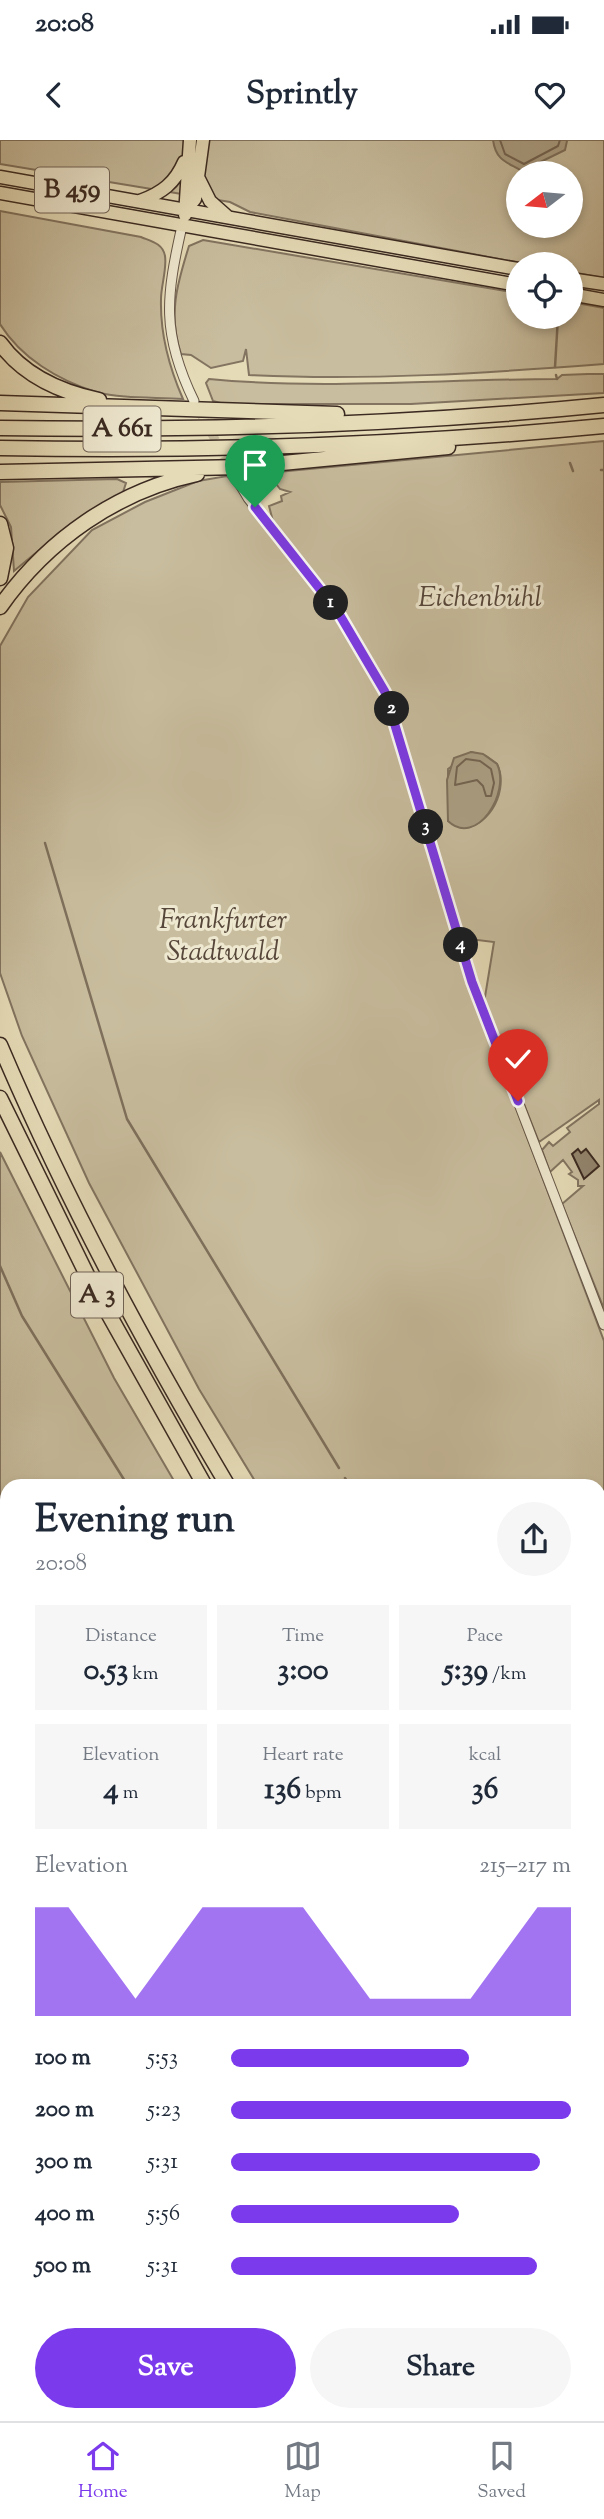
<!DOCTYPE html>
<meta charset="utf-8">
<style>
:root{--surface:#fff;--page:#f6f6f7;--text:#1f2937;--muted:#747a83;--line:#e0e1e3;--accent:#7c3aed}
body{margin:0;font-family:"Sorts Mill Goudy",serif;background:var(--page);color:var(--text);height:100vh;display:flex;flex-direction:column;font-size:26px;white-space:nowrap}
*{box-sizing:border-box;margin:0}
p{font-size:23px;color:var(--muted)}
.icon{flex:none;width:38px;height:38px;fill:none;stroke:currentColor;stroke-width:2;stroke-linecap:round;stroke-linejoin:round}
.map{position:relative;flex:1;overflow:hidden}
.drawer{position:absolute;left:0px;top:1339px;width:606px;height:943px;display:flex;flex-direction:column;background:var(--surface);border-radius:21px 21px 0 0;box-shadow:0 4px 10px #0003}
.drawer>*{flex:none}
.needle{width:46px;rotate:254deg}
.controls{position:absolute;left:506px;top:21px;display:grid;gap:14px}
.controls a{display:grid;place-items:center;width:77px;height:77px;border-radius:50%;background:var(--surface);box-shadow:0 4px 10px #0003;font-size:35px}
.pin{position:absolute;display:grid;place-items:center;width:60px;height:60px;color:#fff;margin:-72px -30px;border-radius:50% 50% 50% 0;rotate:-45deg;box-shadow:0 0 7px #0007}
.pin .icon{rotate:45deg}
.km{position:absolute;width:35px;height:35px;margin:-18px;border-radius:50%;background:#222;color:#fff;font-size:19px;line-height:35px;text-align:center}
.round{display:grid;place-items:center;flex:none;width:74px;height:74px;border-radius:37px;background:var(--page)}
.overview{display:flex;align-items:center;justify-content:space-between;height:119px;padding:0 35px}
h1{font-size:38px;font-weight:800;line-height:52px}
.metrics{display:grid;grid-template-columns:repeat(3,1fr);gap:10px;height:119px;padding:7px 35px}
.metrics div{display:grid;align-content:center;border-radius:0px;background:var(--page);text-align:center}
.metrics b{font-size:30px;font-weight:800}
.metrics small{font-size:19px;font-weight:400}
.metrics p{font-size:19px}
.chart{height:196px;padding:14px 35px}
.chart p{display:flex;justify-content:space-between}
.chart svg{width:100%;height:126px;margin-top:7px;fill:var(--accent);opacity:.7}
.button{display:flex;gap:14px;margin-top:auto;padding:14px 35px}
.button a{flex:1;height:80px;border-radius:42px;background:var(--accent);color:#fff;font-size:28px;font-weight:800;line-height:80px;text-align:center}
.button a+a{background:var(--page);color:var(--text)}
ul{padding:0 35px;list-style:none;font-size:23px}
li{display:grid;grid-template-columns:112px 84px 1fr;align-items:center;height:52px}
li i{height:18px;border-radius:9px;background:var(--accent)}
.status{display:flex;justify-content:space-between;align-items:center;height:49px;padding:0 35px;background:var(--surface);direction:ltr}
.status svg{height:19px;fill:currentColor}
header{display:flex;justify-content:space-between;align-items:center;height:91px;padding:0 35px;background:var(--surface);font-size:32px;font-weight:800}
.tabs{display:flex;justify-content:space-around;align-items:center;height:98px;border-top:2px solid var(--line);background:var(--surface);font-size:19px;color:var(--muted)}
.tabs a{display:grid;justify-items:center;gap:4px}
.tabs .on{color:var(--accent)}
.map>svg:first-child{display:block}
.green{fill:#c8bd9e;stroke:#827460;stroke-width:2;fill-rule:evenodd}
.water{fill:#ab9f84;stroke:#7e705c;stroke-width:2}
.lines{fill:none;stroke-linecap:round;stroke-linejoin:round}
.shore{stroke:#736452;stroke-width:2}
.stream{stroke:#7e705c;stroke-width:2.5}
.building{fill:#93866f;stroke:#3b2a21;stroke-width:2}
.minor-tunnel{stroke:#c3b899;stroke-width:9;stroke-dasharray:9 4.5;stroke-linecap:butt}
.minor-casing{stroke:#665646;stroke-width:11}
.major-casing{stroke:#3b2a21;stroke-width:15}
.highway-casing{stroke:#3b2a21;stroke-width:17}
.minor{stroke:#eee8d0;stroke-width:9}
.major{stroke:#e5dbb7;stroke-width:12}
.highway{stroke:#e5dbb7;stroke-width:14}
.route-casing{stroke:#fff;stroke-width:14}
.route{stroke:#7c3aed;stroke-width:9}
.labels{text-anchor:middle;dominant-baseline:central;stroke-width:6;stroke-linejoin:round;paint-order:stroke}
.shield{fill:#eee8d0;stroke:#716356;stroke-width:2}
.shield-label{font-size:26px;font-weight:bold;fill:#3b2a21}
.park-label{font-size:28px;font-style:italic;fill:#57473a;stroke:#eee8d0}
</style>
<div class="status"><b>20:08</b><svg viewBox="0 0 49 12"><path d="M0 12V9h3v3zM5 12V6h3v6zM10 12V3h3v9zM15 12V0h3v12zM26 1h20v11H26zM47 4h2v5h-2z"/></svg></div>
<header><svg class="icon" aria-label="back" viewBox="0 0 24 24"><path d="M15 5l-7 7 7 7"/></svg>Sprintly<svg class="icon" aria-label="heart" viewBox="0 0 24 24"><path d="M12 20l-8-8c-3-5 5-10 8-4 3-6 11-1 8 4z"/></svg></header>
<div class="map">
<svg width="604" height="2281" viewBox="0 0 604 2281">
<rect width="100%" height="100%" fill="#e5dbb7"/>
<filter id="stains"><feTurbulence type="fractalNoise" baseFrequency=".00286" numOctaves="4"/><feColorMatrix values="0 0 0 0 .2 0 0 0 0 .09 0 0 0 0 .02 0 0 0 .5 -.17"/></filter>
<radialGradient id="worn" r=".72"><stop offset=".6" stop-color="#630" stop-opacity="0"/><stop offset="1" stop-color="#630" stop-opacity=".3"/></radialGradient>
<path class="green" d="M0,0H604V138L571,132L570,124H526L250,72L230,62L0,24ZM518,33H570V86H518Z
M0,71L141,97C150,101 163,103 165,116C167,129 161,146 161,159C160,195 169,227 183,259C156,257 122,259 96,252C58,240 21,218 0,184Z
M203,100L518,153V177H570L571,162L604,168V224C486,233 367,241 249,235L246,209L243,221L211,228L191,215L181,214C168,175 177,144 189,106Z
M588,234H604V253L411,264H224L213,261L206,243L209,239C325,250 441,239 557,239L562,235Z
M604,301V1169L562,1064L583,1046H578V1040L569,1034L572,1032L563,1020L550,1032L542,1010L549,1002L553,1006L570,992L567,988L599,964V960L539,1002L484,863L494,802L462,798L391,555L340,470L274,385L269,366L282,361L281,356L290,352L280,349L273,340L259,349L246,335ZM471,612L486,616L497,624C509,648 491,687 462,688L448,681V629Z
M227,336L320,454L381,552L484,882L604,1201V1773L599,1775L598,1346H258L199,1249L89,1043L22,896L0,833V506L28,457L92,390L145,362L198,341Z
M117,339L126,343L123,352L62,391L14,431L11,387L0,365V342Z
M0,1012L114,1238L177,1346H7V2190L0,2191Z
M599,1998L604,2007V2281H122V2275H598Z"/>
<path class="water" d="M493,0H567V1L565,10L522,31C507,22 496,21 493,0Z
M471,612L483,614L497,624C511,653 476,708 448,681L447,640L454,618Z
M28,2275H122V2281H32Z"/>
<g class="lines">
<path class="shore" d="M500,0L505,14L524,24L558,6L560,0
M466,619L480,621L491,629L494,643L491,656H486L483,646L477,640L455,645L457,627Z"/>
<path class="stream" d="M555,227L558,177
M556,235L557,239
M570,323L573,331
M601,330H604
M45,703L127,979L339,1328
M0,1126L22,1176L128,1346
M345,1338L350,1346
M598,1744L604,1752
M598,2063L604,2072"/>
</g>
<path class="building" d="M578,1009L581,1013L586,1009L599,1026L584,1039L572,1014Z"/>
<g class="lines">
<path class="minor-tunnel" d="M198,269L232,330"/>
<defs>
<path id="minor" d="M182,86C166,157 161,193 194,261
M235,336L248,358L338,472L385,552L472,842L604,1185"/>
<path id="major" d="M0,37L518,129
M199,39L210,61L228,77
M0,53L518,145
M140,61C162,53 175,43 184,22
M186,70L195,59L203,0
M185,75L190,0
M570,139L604,144
M570,154L604,160"/>
<path id="highway" d="M0,203C23,235 61,252 99,260
M0,263L337,274
M0,288C201,291 404,285 604,265
M0,308C201,312 403,305 604,286
M0,332L242,327L448,307
M0,384L6,408L0,438
M0,467C47,400 117,351 197,334
M0,905C65,1058 143,1203 228,1346
M0,958L90,1141L205,1346
M598,1920L604,1928
M598,1958L604,1966"/>
</defs>
<use href="#minor" class="minor-casing"/>
<use href="#major" class="major-casing"/>
<use href="#highway" class="highway-casing"/>
<use href="#minor" class="minor"/>
<use href="#major" class="major"/>
<use href="#highway" class="highway"/>
</g>
<g class="lines">
<defs>
<path id="route" d="M255,367L338,472L385,552L472,842L518,961"/>
</defs>
<use href="#route" class="route-casing"/>
<use href="#route" class="route"/>
</g>
<g class="labels">
<g class="shield">
<rect x="35" y="27.5" width="74" height="45" rx="5"/>
<rect x="83.5" y="266.5" width="77" height="45" rx="5"/>
<rect x="71" y="1132.5" width="52" height="45" rx="5"/>
</g>
<g class="shield-label">
<text x="72" y="50">B 459</text>
<text x="122" y="289">A 661</text>
<text x="97" y="1155">A 3</text>
</g>
<g class="park-label">
<text x="480" y="459">Eichenbühl</text>
<text x="223" y="781">Frankfurter<tspan x="223" dy="32">Stadtwald</tspan></text>
</g>
</g>
<rect width="100%" height="100%" filter="url(#stains)"/>
<rect width="100%" height="100%" fill="url(#worn)"/>
</svg>
<div class="controls">
<a><svg class="needle" viewBox="-14 -14 28 28"><path d="M0-13l5 13h-10z" fill="#e53935"/><path d="M0 13l5-13h-10z" fill="#747a83"/></svg></a>
<a><svg class="icon" aria-label="locate" viewBox="0 0 24 24"><circle cx="12" cy="12" r="6"/><path d="M12 2v4M12 18v4M2 12h4M18 12h4"/></svg></a>
</div>
<div class="pin" style="left:255px;top:367px;background:#1e9e55"><svg class="icon" aria-label="arrive" viewBox="0 0 24 24"><path d="M6 21V4h12l-3 4 3 4H6"/></svg></div>
<div class="pin" style="left:518px;top:961px;background:#d93025"><svg class="icon" aria-label="check" viewBox="0 0 24 24"><path d="M5 12l5 5 9-10"/></svg></div>
<b class="km" style="left:331px;top:463px">1</b>
<b class="km" style="left:392px;top:569px">2</b>
<b class="km" style="left:426px;top:687px">3</b>
<b class="km" style="left:461px;top:805px">4</b>
<section class="drawer">
<div class="overview"><div><h1>Evening run</h1><p>20:08</p></div><a class="round"><svg class="icon" aria-label="share" viewBox="0 0 24 24"><path d="M12 15V3M7 8l5-5 5 5M5 13v7h14v-7"/></svg></a></div>
<div class="metrics">
<div><p>Distance</p><b>0.53<small> km</small></b></div>
<div><p>Time</p><b>3:00</b></div>
<div><p>Pace</p><b>5:39<small> /km</small></b></div>
</div>
<div class="metrics">
<div><p>Elevation</p><b>4<small> m</small></b></div>
<div><p>Heart rate</p><b>136<small> bpm</small></b></div>
<div><p>kcal</p><b>36</b></div>
</div>
<div class="chart"><p><span>Elevation</span>215–217 m</p>
<svg viewBox="0 0 160 44" preserveAspectRatio="none"><path d="M0 44V6L10 6L20 22L30 38L40 22L50 6L60 6L70 6L80 6L90 22L100 38L110 38L120 38L130 38L140 22L150 6L160 6V44z"/></svg>
</div>
<ul>
<li><b>100 m</b>5:53<i style="width:70%"></i></li>
<li><b>200 m</b>5:23<i style="width:100%"></i></li>
<li><b>300 m</b>5:31<i style="width:91%"></i></li>
<li><b>400 m</b>5:56<i style="width:67%"></i></li>
<li><b>500 m</b>5:31<i style="width:90%"></i></li>
</ul>
<div class="button"><a>Save</a><a>Share</a></div>
</section>
</div>
<nav class="tabs">
<a class="on"><svg class="icon" aria-label="home" viewBox="0 0 24 24"><path d="M3 11l9-7 9 7M6 9v11h12V9"/></svg>Home</a>
<a><svg class="icon" aria-label="map" viewBox="0 0 24 24"><path d="M3 6l6-2 6 2 6-2v14l-6 2-6-2-6 2zM9 4v14M15 6v14"/></svg>Map</a>
<a><svg class="icon" aria-label="saved" viewBox="0 0 24 24"><path d="M7 4h10v16l-5-4-5 4z"/></svg>Saved</a>
</nav>
